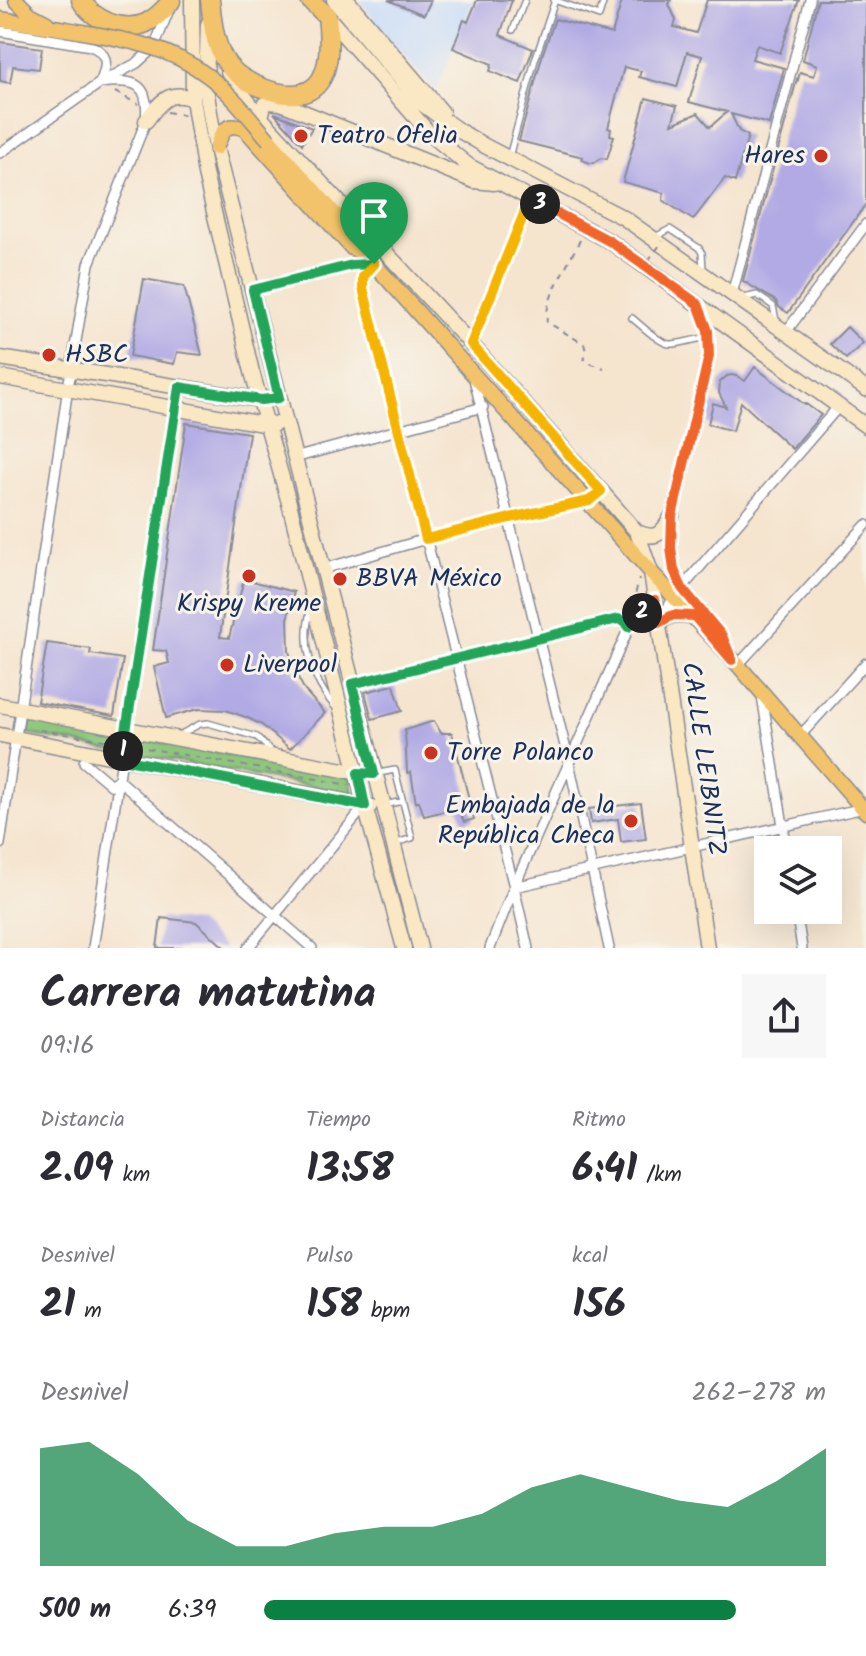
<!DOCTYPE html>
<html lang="es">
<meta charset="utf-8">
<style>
:root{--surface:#fff;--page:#f7f7f7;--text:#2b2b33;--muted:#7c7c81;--accent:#0b8043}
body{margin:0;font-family:Kalam,sans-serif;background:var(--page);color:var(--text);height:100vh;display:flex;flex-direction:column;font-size:30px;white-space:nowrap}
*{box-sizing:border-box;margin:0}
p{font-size:26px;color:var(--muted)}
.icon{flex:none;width:44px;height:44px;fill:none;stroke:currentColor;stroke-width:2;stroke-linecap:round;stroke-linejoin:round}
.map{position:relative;height:948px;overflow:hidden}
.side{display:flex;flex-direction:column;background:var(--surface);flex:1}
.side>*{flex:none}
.fabs{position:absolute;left:754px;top:836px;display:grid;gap:16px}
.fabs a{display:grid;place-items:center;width:88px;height:88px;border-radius:0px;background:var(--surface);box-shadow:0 8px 32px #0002;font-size:40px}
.pin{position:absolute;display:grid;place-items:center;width:68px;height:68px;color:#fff;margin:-82px -34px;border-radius:50% 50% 50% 0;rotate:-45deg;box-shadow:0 0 8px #0007}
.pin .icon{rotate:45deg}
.km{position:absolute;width:40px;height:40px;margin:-20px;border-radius:50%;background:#222;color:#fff;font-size:22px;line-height:40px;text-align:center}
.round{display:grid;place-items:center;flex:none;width:84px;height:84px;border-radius:0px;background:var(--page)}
.headline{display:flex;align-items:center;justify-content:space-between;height:136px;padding:0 40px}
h1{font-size:44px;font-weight:600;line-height:60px}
.metrics{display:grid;grid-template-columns:repeat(3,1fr);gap:12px;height:136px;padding:8px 40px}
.metrics div{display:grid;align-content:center}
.metrics b{font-size:40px;font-weight:600}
.metrics small{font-size:22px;font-weight:400}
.metrics p{font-size:22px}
.chart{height:224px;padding:16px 40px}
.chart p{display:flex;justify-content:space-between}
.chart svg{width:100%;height:144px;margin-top:8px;fill:var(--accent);opacity:.7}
ul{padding:0 40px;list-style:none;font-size:26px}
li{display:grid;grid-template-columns:128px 96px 1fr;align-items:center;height:60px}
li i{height:20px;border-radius:10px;background:var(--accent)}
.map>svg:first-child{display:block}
.built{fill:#c8ddf9}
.green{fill:#8ec77b;stroke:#547b6c;stroke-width:2}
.building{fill:#b1aae5}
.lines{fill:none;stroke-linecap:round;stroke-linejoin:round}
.lane-casing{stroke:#888a96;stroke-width:8}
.street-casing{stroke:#888a96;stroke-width:12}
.secondary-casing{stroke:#888a96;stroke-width:17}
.primary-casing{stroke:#888a96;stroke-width:17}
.highway-casing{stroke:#888a96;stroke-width:21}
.path{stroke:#888a96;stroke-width:2;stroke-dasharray:6 6;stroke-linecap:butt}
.lane{stroke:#fff;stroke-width:5}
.street{stroke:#fff;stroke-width:9}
.secondary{stroke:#fae7c3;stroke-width:14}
.primary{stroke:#f2c36a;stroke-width:14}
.highway{stroke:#f2c36a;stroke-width:18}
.primary-bridge-casing{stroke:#888a96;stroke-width:17;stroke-linecap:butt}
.path-bridge{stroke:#888a96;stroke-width:2;stroke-dasharray:6 6;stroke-linecap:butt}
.primary-bridge{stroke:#f2c36a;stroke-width:14}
.split-1-casing{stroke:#fff;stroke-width:16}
.split-2-casing{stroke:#fff;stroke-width:16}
.split-3-casing{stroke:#fff;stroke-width:16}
.split-4-casing{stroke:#fff;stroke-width:16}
.split-1{stroke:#22a559;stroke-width:10}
.split-2{stroke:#22a559;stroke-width:10}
.split-3{stroke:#f0652b;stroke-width:10}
.split-4{stroke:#f5b400;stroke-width:10}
.poi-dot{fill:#c8321e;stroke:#f7f3e8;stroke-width:3}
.labels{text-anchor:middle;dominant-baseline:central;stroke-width:6;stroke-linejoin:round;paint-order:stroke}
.poi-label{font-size:26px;fill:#1b2f5e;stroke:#f7f3e8;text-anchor:start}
.street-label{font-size:26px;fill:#1b2f5e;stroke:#f7f3e8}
</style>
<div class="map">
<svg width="866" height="948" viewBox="0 0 866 948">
<rect width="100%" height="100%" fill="#f7f3e8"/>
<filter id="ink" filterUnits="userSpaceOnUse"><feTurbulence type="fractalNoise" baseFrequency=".0125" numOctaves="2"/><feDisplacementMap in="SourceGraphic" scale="16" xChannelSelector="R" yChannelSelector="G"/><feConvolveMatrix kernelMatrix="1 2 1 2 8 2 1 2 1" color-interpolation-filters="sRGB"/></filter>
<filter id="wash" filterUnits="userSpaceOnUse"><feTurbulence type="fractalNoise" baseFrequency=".006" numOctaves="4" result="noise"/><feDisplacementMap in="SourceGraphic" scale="32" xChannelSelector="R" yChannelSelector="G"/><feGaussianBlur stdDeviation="1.8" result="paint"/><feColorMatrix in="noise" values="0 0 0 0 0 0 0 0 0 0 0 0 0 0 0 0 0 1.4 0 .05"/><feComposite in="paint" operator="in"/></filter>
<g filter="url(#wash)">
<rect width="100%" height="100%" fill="#f5e4ce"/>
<path class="built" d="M359,0H474L436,91L392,42Z"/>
<path class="green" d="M32,715L120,733L117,752L28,734Z
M144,739L351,777L353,794L141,755Z"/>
<g id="blocks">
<path class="building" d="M388,0H431L424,15Z
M477,0H512L500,35L533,49L520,83L490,71L492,64L453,48L464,20L468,22Z
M622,0H671L669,4L676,20L674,27L696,33L707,0H799L780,53L757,45L752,59L784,68L769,124L731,114L739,131L748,136L735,182L725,178L693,220L663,200L664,193L623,182L646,98L677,106L672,124L698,113L710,127L727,112L689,102L702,56L687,52L677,87L639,77L641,71L624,67L608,128L611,129L610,135L614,136L607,159L601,158L594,163H590L582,160L583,157L519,141L543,53L555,19L612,34Z
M818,0H866V204L788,313L779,307L776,301L743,281L797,79L798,80L800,72L814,76L817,65L803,60Z
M0,42L42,48L39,69L13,66L10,83L0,81Z
M274,113L312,128L302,144Z
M144,279L184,286L202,355L177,352L174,364L130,356Z
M847,327L863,343L846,359L830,344Z
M755,367L805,405L806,404L821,415L792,449L741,402L733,431L708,424L713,403L726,407L719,393L720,382L727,376L732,375L739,377L745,381Z
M186,423L249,433L220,637L229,638L244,579L294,592L288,616L289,651L294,670L305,691L325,713L290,749L262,725L248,718L226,710L198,709L166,718L154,667L169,663L166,651L153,650Z
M47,643L91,649L90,654L123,659L114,716L37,702Z
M394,685L402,711L372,719L365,692Z
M434,721L441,733H452L474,819L464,822L458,808L424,816L419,801L416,803L411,772L407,773L405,730Z
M641,803L646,839L621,842L618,819L591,823L589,809Z
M161,918L196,922L225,948H157Z"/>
</g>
</g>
<g filter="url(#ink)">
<use href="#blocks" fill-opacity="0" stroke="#888a96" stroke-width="2"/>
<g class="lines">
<defs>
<path id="lane" d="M554,0L599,16L604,0
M513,30L525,0
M509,157L535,60L555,0
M655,237L670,229L699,248L702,253L703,269
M743,298L757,295L773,306L776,320
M632,318C641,325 659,343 669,344C679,345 695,338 708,338
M311,609C300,643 312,680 335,707
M179,735L200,724L208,723L257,737L274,754
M379,773L395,770L412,838L397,843
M384,805L403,801"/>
<path id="street" d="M0,31L91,46C110,54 107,67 100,83
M0,153L100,83L137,63L149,52L157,40L168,12
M374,264L363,277V288L514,887L528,948
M253,290L352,265L374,264
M732,294L810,0
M699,308L708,331L709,356C702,389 694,421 687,453C678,490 663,532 674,570C681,597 714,619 726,646
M786,332L866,224
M471,344L530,199
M474,379L569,762L609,948
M294,458L483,407
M323,569L426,539L590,499
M660,620L675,596L839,406
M738,665L866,525
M352,684L618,619L626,622L627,632L514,887L490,948
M762,696L787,850
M800,736L866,663
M84,762L111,785L118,779L312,948
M0,844L68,388L89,264L146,121C150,82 135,79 100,83
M514,887L864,808
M796,910L802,948
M93,948L179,387
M248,948L365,806"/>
<path id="secondary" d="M192,0L193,99L205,174L252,372L289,503L365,806L404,948
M334,0L421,103L455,128L485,146L624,218L866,389
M347,0L442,112
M327,16L430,134L469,166L611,242L866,426
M208,24L206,89L216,148L420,948
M228,71L231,79L261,118L471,344L601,491L637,532L651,572L707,948
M261,118L264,105L268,102L281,103L474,181L494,183
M146,121C160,102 169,89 193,99
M0,358L261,400L266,399
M0,377L268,425L275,424
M637,532C657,541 662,533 672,516
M0,705L365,774
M0,735L370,806"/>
<path id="primary" d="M16,0L30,14L47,23
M0,19L66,29
M269,140L359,241L365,254L651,572L738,665L866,812
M216,148C222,132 225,121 245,129L352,248L365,254
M658,623L673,615L694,616"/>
<path id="highway" d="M81,0C93,20 123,33 146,23C156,18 164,10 171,1
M210,0C212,19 214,42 224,59C232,73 248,83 263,88C326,111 333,66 327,16L310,0"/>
</defs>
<use href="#lane" class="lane-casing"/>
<use href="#street" class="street-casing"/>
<use href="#secondary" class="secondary-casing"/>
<use href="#primary" class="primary-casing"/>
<use href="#highway" class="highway-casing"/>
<path class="path" d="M115,92L138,104
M167,112L185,115
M580,240C570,261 543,301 547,322L584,344L586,351L584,359L589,363L604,368
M630,616L639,579
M635,619L645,610
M40,730L117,742
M135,746L349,785"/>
<use href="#lane" class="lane"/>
<use href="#street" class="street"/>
<use href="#secondary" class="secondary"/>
<use href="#primary" class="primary"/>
<use href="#highway" class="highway"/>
<defs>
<path id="primary-bridge" d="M66,29C116,38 166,44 208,76C231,93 250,118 269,140"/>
</defs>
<use href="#primary-bridge" class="primary-bridge-casing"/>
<path class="path-bridge" d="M641,270L663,241"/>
<use href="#primary-bridge" class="primary-bridge"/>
</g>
</g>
<g class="lines" filter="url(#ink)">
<defs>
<path id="split-1" d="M123,751L179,387L261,400L279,398L253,290L352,265L374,264"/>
<path id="split-2" d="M123,751L122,759L365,806L358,773L374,774L352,684L618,619L626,622L628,627L642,613"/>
<path id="split-3" d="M540,204L611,242L698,304L708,331L709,356L672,516L671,548L674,570L682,588L722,636L732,660L694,616L673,615L658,623L655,600L642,613"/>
<path id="split-4" d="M374,264L363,277V288L426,539L510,518L589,501L601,491L471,344L530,199L540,204"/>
</defs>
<use href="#split-1" class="split-1-casing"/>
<use href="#split-2" class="split-2-casing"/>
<use href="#split-3" class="split-3-casing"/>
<use href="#split-4" class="split-4-casing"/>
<use href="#split-1" class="split-1"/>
<use href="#split-2" class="split-2"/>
<use href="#split-3" class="split-3"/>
<use href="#split-4" class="split-4"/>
</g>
<g class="poi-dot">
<circle cx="301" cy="136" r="8"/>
<circle cx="821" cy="156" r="8"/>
<circle cx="49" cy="355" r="8"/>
<circle cx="249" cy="576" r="8"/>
<circle cx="340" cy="579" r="8"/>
<circle cx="227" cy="665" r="8"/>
<circle cx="431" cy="753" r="8"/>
<circle cx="631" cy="821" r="8"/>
</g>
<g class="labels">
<g class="poi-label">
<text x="317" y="136">Teatro Ofelia</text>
<text x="805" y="156" text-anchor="end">Hares</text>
<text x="65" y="355">HSBC</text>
<text x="356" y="579">BBVA México</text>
<text x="249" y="604" text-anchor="middle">Krispy Kreme</text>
<text x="243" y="665">Liverpool</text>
<text x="447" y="753">Torre Polanco</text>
<text x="615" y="806" text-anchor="end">Embajada de la<tspan x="615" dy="30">República Checa</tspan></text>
</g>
<g class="street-label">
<text transform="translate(703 759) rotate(82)">CALLE LEIBNITZ</text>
</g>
</g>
</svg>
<div class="fabs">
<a><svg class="icon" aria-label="layers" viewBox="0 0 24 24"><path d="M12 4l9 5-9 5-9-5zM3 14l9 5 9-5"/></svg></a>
</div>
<div class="pin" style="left:374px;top:264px;background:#1e9e55"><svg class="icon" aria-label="arrive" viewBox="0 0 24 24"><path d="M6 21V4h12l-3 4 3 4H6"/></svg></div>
<b class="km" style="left:123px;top:751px">1</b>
<b class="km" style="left:642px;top:613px">2</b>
<b class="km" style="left:540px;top:204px">3</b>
</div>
<section class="side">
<div class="headline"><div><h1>Carrera matutina</h1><p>09:16</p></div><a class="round"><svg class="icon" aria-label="share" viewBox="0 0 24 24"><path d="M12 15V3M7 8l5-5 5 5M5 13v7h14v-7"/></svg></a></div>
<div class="metrics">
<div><p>Distancia</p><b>2.09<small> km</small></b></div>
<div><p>Tiempo</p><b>13:58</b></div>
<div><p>Ritmo</p><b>6:41<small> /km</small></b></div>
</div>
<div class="metrics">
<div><p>Desnivel</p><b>21<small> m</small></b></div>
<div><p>Pulso</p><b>158<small> bpm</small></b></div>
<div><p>kcal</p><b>156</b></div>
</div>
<div class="chart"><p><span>Desnivel</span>262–278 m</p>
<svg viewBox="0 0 160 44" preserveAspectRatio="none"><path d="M0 44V8L10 6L20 16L30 30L40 38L50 38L60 34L70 32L80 32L90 28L100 20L110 16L120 20L130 24L140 26L150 18L160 8V44z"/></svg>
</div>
<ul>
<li><b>500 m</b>6:39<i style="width:84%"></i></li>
</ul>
</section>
